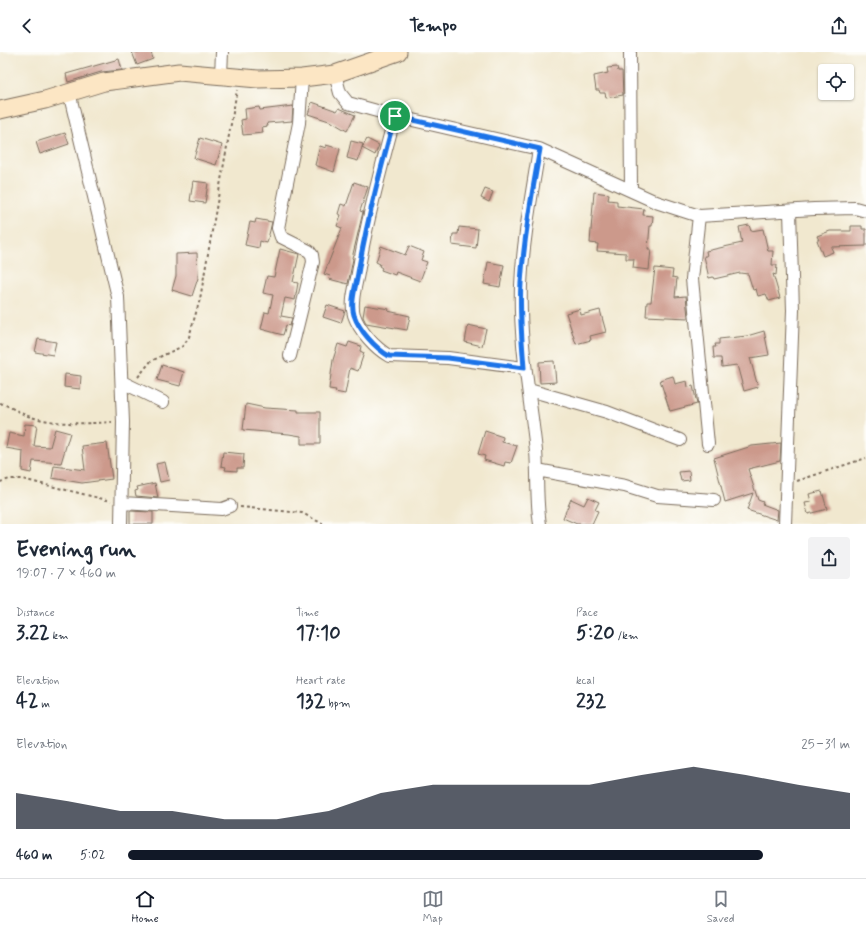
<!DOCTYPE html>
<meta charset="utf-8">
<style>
:root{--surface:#fff;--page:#f2f2f3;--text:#1f2937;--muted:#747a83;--line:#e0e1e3;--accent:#111827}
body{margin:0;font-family:Mynerve,sans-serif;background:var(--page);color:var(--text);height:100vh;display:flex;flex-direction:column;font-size:15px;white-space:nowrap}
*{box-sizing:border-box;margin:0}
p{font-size:13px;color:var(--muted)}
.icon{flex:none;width:22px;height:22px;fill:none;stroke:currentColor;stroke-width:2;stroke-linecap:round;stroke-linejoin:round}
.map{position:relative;height:472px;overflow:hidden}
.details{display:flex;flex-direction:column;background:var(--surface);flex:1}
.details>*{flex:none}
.controls{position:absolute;left:818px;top:12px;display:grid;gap:8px}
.controls a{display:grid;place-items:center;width:36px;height:36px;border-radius:4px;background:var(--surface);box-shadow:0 1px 3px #0004;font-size:20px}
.pin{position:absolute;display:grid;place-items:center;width:34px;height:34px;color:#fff;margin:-17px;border:2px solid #fff;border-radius:50%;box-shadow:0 1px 4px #0007}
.round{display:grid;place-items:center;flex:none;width:42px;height:42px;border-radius:4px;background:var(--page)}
.summary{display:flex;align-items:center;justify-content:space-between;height:68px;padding:0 16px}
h1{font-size:22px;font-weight:700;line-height:30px}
.figures{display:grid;grid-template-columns:repeat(3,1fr);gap:6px;height:68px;padding:4px 16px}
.figures div{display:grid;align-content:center}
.figures b{font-size:20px;font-weight:700}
.figures small{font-size:11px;font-weight:400}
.figures p{font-size:11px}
.chart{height:112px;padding:8px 16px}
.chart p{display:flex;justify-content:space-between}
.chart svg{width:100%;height:72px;margin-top:4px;fill:var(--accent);opacity:.7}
ul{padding:0 16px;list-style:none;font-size:13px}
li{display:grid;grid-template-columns:64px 48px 1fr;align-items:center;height:30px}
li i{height:10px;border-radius:5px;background:var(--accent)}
header{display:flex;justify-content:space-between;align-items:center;height:52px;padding:0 16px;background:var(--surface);font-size:18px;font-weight:700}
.dock{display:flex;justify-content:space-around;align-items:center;height:56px;border-top:1px solid var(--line);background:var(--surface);font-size:11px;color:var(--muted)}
.dock a{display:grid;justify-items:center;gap:2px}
.dock .active{color:var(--accent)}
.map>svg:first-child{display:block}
.building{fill:#cc998b}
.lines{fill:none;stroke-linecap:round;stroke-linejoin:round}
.street-casing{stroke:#7b6c5c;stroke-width:14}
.secondary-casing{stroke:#7b6c5c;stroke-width:19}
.path{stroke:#7b6c5c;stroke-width:2;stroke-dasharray:3 3;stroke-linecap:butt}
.street{stroke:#fff;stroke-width:12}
.secondary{stroke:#fce6c4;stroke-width:17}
.route-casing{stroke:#fff;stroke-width:8}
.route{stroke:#1a73e8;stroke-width:5}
</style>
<header><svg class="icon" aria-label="back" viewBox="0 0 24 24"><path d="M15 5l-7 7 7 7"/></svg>Tempo<svg class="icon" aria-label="share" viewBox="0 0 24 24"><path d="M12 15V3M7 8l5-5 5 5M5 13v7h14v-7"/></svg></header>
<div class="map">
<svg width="866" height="472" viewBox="0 0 866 472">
<rect width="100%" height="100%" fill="#fdfcf7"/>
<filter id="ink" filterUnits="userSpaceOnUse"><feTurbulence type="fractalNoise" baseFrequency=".025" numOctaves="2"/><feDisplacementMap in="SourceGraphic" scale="8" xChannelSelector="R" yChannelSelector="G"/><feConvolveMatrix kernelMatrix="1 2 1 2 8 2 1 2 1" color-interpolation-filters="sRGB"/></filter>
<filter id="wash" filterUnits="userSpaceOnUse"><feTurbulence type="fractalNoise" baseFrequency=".012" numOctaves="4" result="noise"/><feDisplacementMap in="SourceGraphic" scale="16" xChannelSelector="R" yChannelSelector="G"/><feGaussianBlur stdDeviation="0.9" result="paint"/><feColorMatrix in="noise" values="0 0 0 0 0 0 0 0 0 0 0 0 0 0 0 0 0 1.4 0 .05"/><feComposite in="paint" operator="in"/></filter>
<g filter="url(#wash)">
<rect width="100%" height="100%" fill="#f1e8cf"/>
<g id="blocks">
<path class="building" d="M132,0H151L153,7L137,13Z
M119,7L122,18L101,20L68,30L66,22Z
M617,15L618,19H622L623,43L606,46L605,41H600L599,38H596L594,24L608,21L607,16Z
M312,50L337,59L339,56L355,63L347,79L332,70L308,62Z
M293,54L292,69L267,71L268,74L262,75L263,81L243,83L241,68L246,67L245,57L259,55L260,58Z
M65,81L69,92L40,102L36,90Z
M200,86L222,93L216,113L194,106Z
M367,87L379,93L375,103L362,96Z
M351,89L363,92L358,109L347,106Z
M326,93L340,97L334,120L315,113L320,94L326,96Z
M193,129L208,131L205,151L190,149Z
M354,130L368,135L360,159L363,160L352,206L353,207L348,232L329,227L330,224L324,222L342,176L337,174L341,163L338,162L341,152L346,154Z
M485,137L493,140L489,150L481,146Z
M594,140L609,142L608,148L617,149V154L644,157L643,163L653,164L652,174H650L648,197H651L649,218L633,216L634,207H626V201L597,199L598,192L590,191Z
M256,167L272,170L267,191L260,189L259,196L245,193L250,170L255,171Z
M749,173L751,179L763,177L768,199H773L772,213H777L776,223L773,222L780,246L769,249L766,242L758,244L756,237L753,238L748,222L740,221L714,227L713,225L709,226L704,204H707L706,199L742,191L739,175Z
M851,174H862V177H866V194L831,195L833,200L823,204L817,188H819L817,184L830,179H851Z
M459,175L478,177L476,196L452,193L453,182H458Z
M381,194L405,203L409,194L424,200L421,208L427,210L420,229L396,220L395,223L381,218L382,216L379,214L380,212L376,210Z
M280,197L299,202L293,230L298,231L295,248L285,246L281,264L292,266L290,274L286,273L283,283L261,277L265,260L269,261L273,243L263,241L267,224L274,225Z
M197,201L198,226L192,244L172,238L176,224V202Z
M488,210L504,213L500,235L484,232Z
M655,216L673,218L672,225L677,226L675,245L686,244L688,266L646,264L647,250H651Z
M327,253L345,259L341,271L323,265Z
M365,253L389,257L388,259L410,264L407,278L366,271L363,265Z
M580,257L581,263L600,258L606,280L590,284L591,288L576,292L566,261Z
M468,273L486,277L482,294L465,290Z
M764,279L769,303L750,306L758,335L744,339L737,313L722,315L721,306H714L713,295H716L715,292H719V287L747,284Z
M38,287L56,290L53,303L35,300Z
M349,290L361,294L360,299L364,301L358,319L350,316L345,342L335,340L336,338L329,337L333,308L338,292L347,295Z
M554,309L556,330L540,331L539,310Z
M162,313L184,320L180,334L157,328Z
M65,322L81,324L80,337L64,335Z
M673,324L675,332L687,329L688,335L693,334L697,352L670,359L660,328Z
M246,352L265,356L298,358V360H320V392H301V384L289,382L243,378Z
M25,372L37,373L34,394L50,395L55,377L70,381L61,411L33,409L31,421L22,419L23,399L6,396L9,381L24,384Z
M485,379L503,385L502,390L517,394L511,411L505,410L504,414L484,408L485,404L478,402Z
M107,391L112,427L82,431L52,426L54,414L85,418L82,394Z
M781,391L780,409L748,417L758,448L763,450L762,452L778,458L777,468L747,458L753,441L725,450L714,406L752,394Z
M223,400L244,402L243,416H237V419L225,418L226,415L221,414Z
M165,410L169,428L160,430L156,412Z
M689,419L690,428L681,429L679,420Z
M155,431L158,446L136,444L135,439L138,438L137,435Z
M822,439L827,457L808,462L805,451L811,450L809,442Z
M588,445L599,450L595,458L598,459L592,472H577L563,466L571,447L584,453Z
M130,459L153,460V472H130Z"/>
</g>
</g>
<g filter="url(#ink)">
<use href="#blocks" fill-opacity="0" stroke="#7b6c5c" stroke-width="1"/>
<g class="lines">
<defs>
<path id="street" d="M630,0L631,138
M335,22L340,41L348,51L395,64L539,97L656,150L699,164L814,157L855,156L866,159
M221,23L222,0
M69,40L118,245L123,370L121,472
M395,64C381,116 367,168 358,221C356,233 350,250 354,263C359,278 375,296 389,304L448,306L524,316
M539,97C532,142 523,187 521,233C519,289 530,343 536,399C538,423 536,448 540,472
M699,164L692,227L708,392
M290,304L313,210L312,203L309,199L281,185L278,176L299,71L302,26
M122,330L163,350
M529,338L607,360L680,388
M537,418L625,434L657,444L714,448
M122,451L222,457L230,454
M785,472L793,258L790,159"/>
<path id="secondary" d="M0,58L45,48L104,30L179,20L258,27L302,26L335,22L398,0"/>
</defs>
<use href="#street" class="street-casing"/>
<use href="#secondary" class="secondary-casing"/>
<path class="path" d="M138,325L151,309L183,294L189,285L200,247L237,38
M0,351C9,354 17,359 25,363C53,373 82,372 112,370
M797,429L866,406
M0,430L10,427H22L111,449
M240,455L302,461L323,472"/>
<use href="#street" class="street"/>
<use href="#secondary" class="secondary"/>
</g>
</g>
<g class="lines" filter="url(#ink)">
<defs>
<path id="route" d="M395,64L540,97C532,141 524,186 521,231C519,259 522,288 524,316L448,306L389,304C375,296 359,278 354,263C350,250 356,234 358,221C367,168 381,116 395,64Z"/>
</defs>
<use href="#route" class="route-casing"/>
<use href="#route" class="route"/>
</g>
</svg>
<div class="controls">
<a><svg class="icon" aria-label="locate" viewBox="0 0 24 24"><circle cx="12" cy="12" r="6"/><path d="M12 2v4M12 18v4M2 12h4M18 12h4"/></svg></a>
</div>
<div class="pin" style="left:395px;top:64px;background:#1e9e55"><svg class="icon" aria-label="arrive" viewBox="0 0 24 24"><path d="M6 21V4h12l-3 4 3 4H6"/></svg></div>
</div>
<section class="details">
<div class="summary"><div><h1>Evening run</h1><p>19:07 · 7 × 460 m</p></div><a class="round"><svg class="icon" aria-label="share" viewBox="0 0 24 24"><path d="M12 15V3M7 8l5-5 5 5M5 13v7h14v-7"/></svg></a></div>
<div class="figures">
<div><p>Distance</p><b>3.22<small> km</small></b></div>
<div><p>Time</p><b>17:10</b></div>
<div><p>Pace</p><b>5:20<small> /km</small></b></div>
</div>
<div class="figures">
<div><p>Elevation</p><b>42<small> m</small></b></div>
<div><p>Heart rate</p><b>132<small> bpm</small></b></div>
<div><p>kcal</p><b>232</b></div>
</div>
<div class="chart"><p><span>Elevation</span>25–31 m</p>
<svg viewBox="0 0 160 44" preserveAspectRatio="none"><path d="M0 44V22L10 27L20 33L30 33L40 38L50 38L60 33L70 22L80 17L90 17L100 17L110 17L120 11L130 6L140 11L150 17L160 22V44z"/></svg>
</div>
<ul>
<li><b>460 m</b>5:02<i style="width:88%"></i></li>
</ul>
</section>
<nav class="dock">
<a class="active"><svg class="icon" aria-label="home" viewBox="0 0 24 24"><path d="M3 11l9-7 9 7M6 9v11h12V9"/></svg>Home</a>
<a><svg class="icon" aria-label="map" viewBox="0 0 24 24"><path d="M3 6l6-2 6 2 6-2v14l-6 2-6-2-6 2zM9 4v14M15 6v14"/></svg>Map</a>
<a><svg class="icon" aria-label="saved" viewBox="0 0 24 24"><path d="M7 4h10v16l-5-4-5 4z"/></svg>Saved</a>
</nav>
